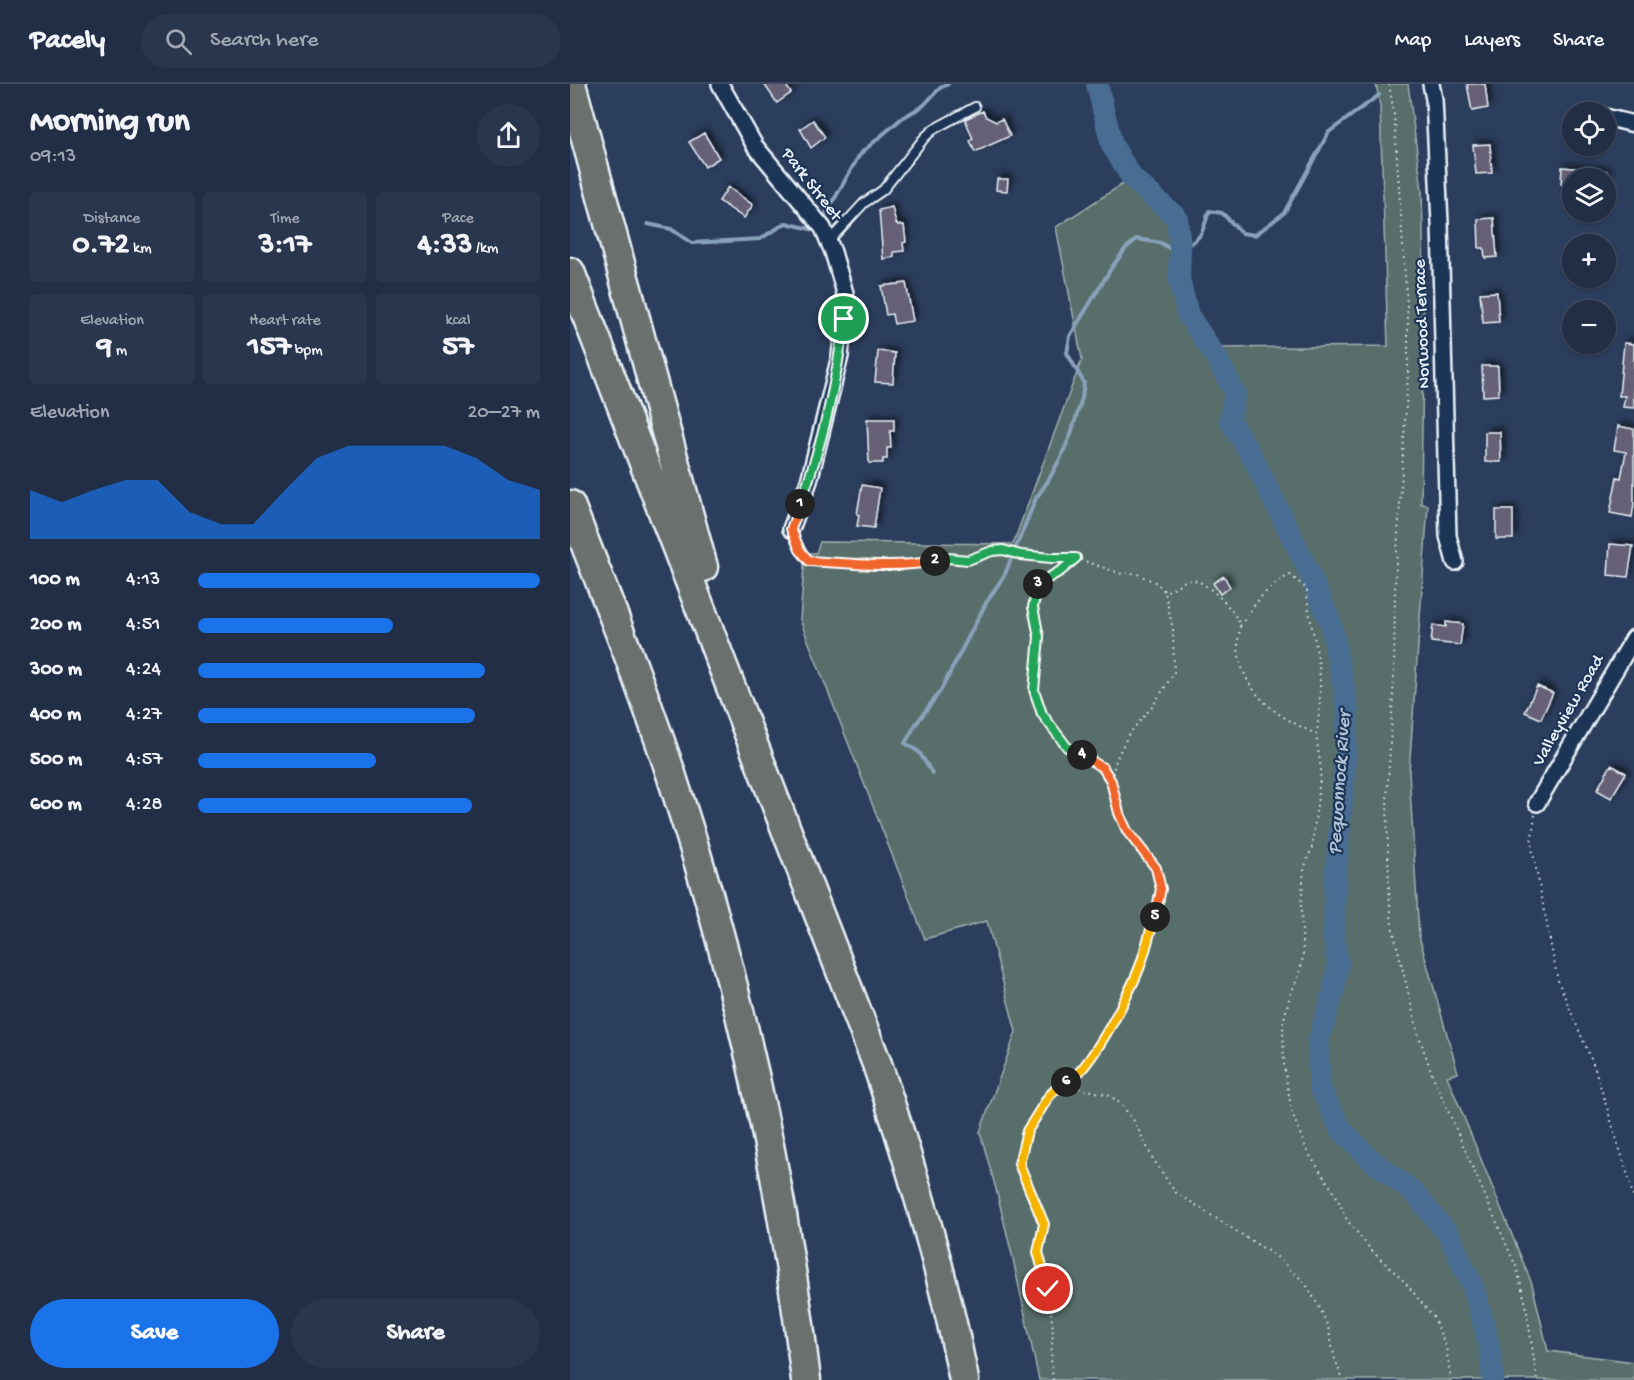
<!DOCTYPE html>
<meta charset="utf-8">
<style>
:root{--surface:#212e46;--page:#29364d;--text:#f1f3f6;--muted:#a2a8b3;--line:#3e4a5f;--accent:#1a73e8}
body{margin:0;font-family:"Gochi Hand",sans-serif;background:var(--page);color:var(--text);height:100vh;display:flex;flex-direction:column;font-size:22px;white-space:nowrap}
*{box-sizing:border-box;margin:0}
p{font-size:20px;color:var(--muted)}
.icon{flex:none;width:33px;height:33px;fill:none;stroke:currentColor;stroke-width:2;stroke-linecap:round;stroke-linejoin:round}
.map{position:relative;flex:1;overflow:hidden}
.drawer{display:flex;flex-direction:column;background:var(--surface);width:570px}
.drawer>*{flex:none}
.buttons{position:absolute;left:992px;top:18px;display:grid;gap:12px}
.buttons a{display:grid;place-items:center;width:54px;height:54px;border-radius:50%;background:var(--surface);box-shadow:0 2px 4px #0004,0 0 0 2px var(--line);font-size:30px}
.pin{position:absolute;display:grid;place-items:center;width:51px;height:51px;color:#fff;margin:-26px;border:3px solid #fff;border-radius:50%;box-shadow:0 2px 6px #0007}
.km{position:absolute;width:30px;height:30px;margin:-15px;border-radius:50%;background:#222;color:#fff;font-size:16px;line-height:30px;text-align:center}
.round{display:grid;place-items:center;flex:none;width:63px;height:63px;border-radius:32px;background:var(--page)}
.headline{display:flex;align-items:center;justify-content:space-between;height:102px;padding:0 30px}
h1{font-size:33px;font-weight:800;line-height:45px}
.metrics{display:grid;grid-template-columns:repeat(3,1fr);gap:9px;height:102px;padding:6px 30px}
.metrics div{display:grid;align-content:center;border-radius:6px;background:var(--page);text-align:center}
.metrics b{font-size:30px;font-weight:800}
.metrics small{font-size:16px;font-weight:400}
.metrics p{font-size:16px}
.chart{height:168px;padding:12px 30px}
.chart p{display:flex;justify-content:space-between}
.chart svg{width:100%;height:108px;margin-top:6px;fill:var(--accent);opacity:.7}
.cta{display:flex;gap:12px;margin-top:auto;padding:12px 30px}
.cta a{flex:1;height:69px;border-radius:36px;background:var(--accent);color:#fff;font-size:24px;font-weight:800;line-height:69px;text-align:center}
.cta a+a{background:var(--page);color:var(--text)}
ul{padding:0 30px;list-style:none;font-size:20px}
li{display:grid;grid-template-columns:96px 72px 1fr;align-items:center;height:45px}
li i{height:15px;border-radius:8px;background:var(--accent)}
header{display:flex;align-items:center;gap:36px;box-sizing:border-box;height:84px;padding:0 30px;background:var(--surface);border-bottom:2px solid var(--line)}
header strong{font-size:28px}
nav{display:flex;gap:33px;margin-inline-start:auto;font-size:21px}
.search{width:420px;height:54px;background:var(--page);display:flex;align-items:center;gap:15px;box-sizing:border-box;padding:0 21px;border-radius:33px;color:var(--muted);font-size:22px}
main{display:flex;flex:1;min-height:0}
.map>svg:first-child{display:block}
.green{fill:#586e6a;stroke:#a0b0b1;stroke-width:1.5}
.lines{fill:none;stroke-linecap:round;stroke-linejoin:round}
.stream{stroke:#89a2bb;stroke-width:4}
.river{stroke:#4a6d92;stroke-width:22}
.building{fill:#666176;stroke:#e8f1f8;stroke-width:1.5;filter:url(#shadow)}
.lane-casing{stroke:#e8f1f8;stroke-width:12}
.street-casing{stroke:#e8f1f8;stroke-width:20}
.highway-casing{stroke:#e8f1f8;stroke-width:33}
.path{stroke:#e8f1f8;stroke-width:2;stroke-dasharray:1.5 4.5;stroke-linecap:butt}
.lane{stroke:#1d3557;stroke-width:8}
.street{stroke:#1d3557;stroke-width:15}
.highway{stroke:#6a706d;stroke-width:28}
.split-1-casing{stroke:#fff;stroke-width:12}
.split-2-casing{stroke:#fff;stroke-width:12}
.split-3-casing{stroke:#fff;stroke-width:12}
.split-4-casing{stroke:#fff;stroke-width:12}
.split-5-casing{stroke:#fff;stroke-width:12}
.split-6-casing{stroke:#fff;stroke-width:12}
.split-7-casing{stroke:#fff;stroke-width:12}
.split-1{stroke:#22a559;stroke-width:8}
.split-2{stroke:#f0652b;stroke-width:8}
.split-3{stroke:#22a559;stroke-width:8}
.split-4{stroke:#22a559;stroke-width:8}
.split-5{stroke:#f0652b;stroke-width:8}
.split-6{stroke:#f5b400;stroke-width:8}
.split-7{stroke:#f5b400;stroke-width:8}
.labels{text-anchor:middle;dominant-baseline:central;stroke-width:4.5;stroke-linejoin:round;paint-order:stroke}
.street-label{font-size:18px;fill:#e8f1f8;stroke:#1d3557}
.water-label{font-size:20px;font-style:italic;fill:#b1c3d4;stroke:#1d3557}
</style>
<header>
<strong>Pacely</strong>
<div class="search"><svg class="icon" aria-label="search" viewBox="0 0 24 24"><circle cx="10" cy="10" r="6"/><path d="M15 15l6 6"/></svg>Search here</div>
<nav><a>Map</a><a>Layers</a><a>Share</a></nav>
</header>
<main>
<section class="drawer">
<div class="headline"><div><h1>Morning run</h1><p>09:13</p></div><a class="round"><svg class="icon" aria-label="share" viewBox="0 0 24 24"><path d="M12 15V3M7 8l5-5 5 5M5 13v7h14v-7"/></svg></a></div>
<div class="metrics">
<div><p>Distance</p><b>0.72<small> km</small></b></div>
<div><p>Time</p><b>3:17</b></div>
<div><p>Pace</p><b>4:33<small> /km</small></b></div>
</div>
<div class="metrics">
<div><p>Elevation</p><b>9<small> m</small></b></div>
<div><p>Heart rate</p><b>157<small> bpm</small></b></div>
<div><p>kcal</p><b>57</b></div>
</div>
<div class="chart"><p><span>Elevation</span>20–27 m</p>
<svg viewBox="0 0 160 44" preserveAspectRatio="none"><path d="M0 44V24L10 29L20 24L30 20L40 20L50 33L60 38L70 38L80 24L90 11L100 6L110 6L120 6L130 6L140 11L150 20L160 24V44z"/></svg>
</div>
<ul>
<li><b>100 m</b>4:13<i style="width:100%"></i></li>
<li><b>200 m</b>4:51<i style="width:57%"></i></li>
<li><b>300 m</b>4:24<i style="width:84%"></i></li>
<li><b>400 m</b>4:27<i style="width:81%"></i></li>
<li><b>500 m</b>4:57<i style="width:52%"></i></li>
<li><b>600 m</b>4:28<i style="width:80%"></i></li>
</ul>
<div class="cta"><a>Save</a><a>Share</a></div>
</section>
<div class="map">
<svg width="1064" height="1296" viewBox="0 0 1064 1296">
<defs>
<filter id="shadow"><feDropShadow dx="3.5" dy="-3.5" stdDeviation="3" flood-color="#0009"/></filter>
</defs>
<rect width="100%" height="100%" fill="#2c3e5d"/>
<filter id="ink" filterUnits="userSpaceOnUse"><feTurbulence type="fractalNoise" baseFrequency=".0167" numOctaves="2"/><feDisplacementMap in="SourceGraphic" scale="12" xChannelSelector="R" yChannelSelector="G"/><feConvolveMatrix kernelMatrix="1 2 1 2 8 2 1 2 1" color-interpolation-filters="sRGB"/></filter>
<g filter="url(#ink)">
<path class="green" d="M806,0H838L852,106L854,193L851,420L858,421L839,688L849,852L888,989L877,992L962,1200L978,1267L1064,1278V1296H469L443,1175L426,1105L410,1048L446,948L417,837L355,855L230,536L235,469H246L250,458L443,460L512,275L486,143L562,94L607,134L610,164L629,243L653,264L818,262L810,22Z"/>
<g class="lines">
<path class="stream" d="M252,137L290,70L332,34L353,22L370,4L378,0
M78,140L101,145L122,159L190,155L216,139L245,146L248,143
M610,164C632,157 633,147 639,127L652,129L672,149L685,151L714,129L759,48L809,11
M362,689L349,668L335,659L346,640L371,606L416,519L435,490L466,414L478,397L490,375L501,350L512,314L514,299L497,269L500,252L542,183L556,164L567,155L591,159L610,171"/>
<path class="river" d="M527,0L542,61L562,94L607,134L610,164L609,195L618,231L648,276L665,310L660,337L683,374L738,486L761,540L778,626L773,707L765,796L764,853L768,881L764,905L748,958L750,1004L770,1044L797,1072L844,1109L879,1151L904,1205L920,1265L923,1296"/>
</g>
<path class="building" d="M194,0H215L221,9L207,19Z
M897,0H915L918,24L902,27Z
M413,27L416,33L426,38L432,35L440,52L405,68L400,57L403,55L395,35Z
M243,36L255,53L241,64L230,45Z
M134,49L149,74L135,83L119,58Z
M920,60L922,89L906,90L903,61Z
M992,83L1037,87V94H1002V101L991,100Z
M427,95H438L437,107L426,106Z
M158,103L183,121L174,134L149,117Z
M322,123L326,139L328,141H334L336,158L333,159L334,167L324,168V173L313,175L309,126Z
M924,134L927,173L915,174L914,164H909L908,135Z
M336,199L343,237L324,240L322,230L316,231L311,202Z
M927,208L929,238L913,239L910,209Z
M1054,259L1064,260V324L1053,323L1055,312H1049Z
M308,267L325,269L323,299L305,298Z
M912,282H928L929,311L913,312Z
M297,335H324V347H320L321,364H317V375H313V379H299Z
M1048,342L1064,345V420L1062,433L1040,429L1047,393L1051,394L1056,368L1044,366Z
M915,348H930L931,378H915Z
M292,401L310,404L304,444L287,442L289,431L287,430Z
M926,426H943V455H926Z
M1040,460L1063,462L1058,493L1038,491Z
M654,492L660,503L650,510L643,499Z
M876,538L893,540L890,561L861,558L863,541L876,543Z
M967,602L983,609L971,635L955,628Z
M1041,681L1056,689L1041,714L1027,706Z"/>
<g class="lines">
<defs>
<path id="lane" d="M259,157L294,119L313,106L355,53L364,45L405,23"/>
<path id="street" d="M150,0L185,62L253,144L263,168L275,209L274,235L270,272L239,397L221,445
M861,0L864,15L870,139L878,452L885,478
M1035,33L1064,40
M967,719L1064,554"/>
<path id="highway" d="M1,0L133,483
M0,188L307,980C342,1084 373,1188 394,1296
M0,421C35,510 71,599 101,690C166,887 212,1090 236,1296"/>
</defs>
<use href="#lane" class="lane-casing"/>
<use href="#street" class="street-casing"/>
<use href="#highway" class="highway-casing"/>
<path class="path" d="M819,0L824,30L838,236V290L825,499L824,593L817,717L819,808L822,841L848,949L862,990L947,1185L956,1221L967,1296
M226,456L230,466L239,477L310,481L350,480L378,474L398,476L422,467L433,466L451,471L481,474H506L552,490L565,489L587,499L595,508C604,505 612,497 619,496C634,493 670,530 670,544C670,548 668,553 668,558C668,572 671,584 678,597C693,624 720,638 746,650L751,686L742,763L734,785L731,822L733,872L729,892L720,911L713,939L714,982L722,1029L737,1067L766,1111L777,1136L802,1167L834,1197L864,1234L876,1263L881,1296
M506,474L492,486L468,500L463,523L469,553L464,606L472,630L497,663L533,684L541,697L549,729L557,747L586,784L591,805L570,882L557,912L517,980L502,996L504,1003L539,1011L551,1020L564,1037L583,1075L605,1108L707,1173L735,1199L751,1226L758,1243L765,1275L773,1296
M670,542C687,518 693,505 720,491L737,505C737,527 744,548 747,570C752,595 750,623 747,649
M541,696L546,676L558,651L582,623L604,589L603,546L595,508
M965,731L961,759L988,897L1024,982L1059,1095L1064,1116
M483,1296L481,1276L483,1245L478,1205L468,1168L474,1140L449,1080L457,1047L479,1012L491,1000L502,996"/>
<use href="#lane" class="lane"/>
<use href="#street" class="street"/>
<use href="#highway" class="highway"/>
</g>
</g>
<g class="lines" filter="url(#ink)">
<defs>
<path id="split-1" d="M230,420C252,361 267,297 274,235"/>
<path id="split-2" d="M230,420L221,445L230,466L239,477C281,479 324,485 365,477"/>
<path id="split-3" d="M365,477L378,474L398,476L422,467L433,466L451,471L481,474H506L492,486L468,500"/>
<path id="split-4" d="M468,500L463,523L469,553L464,606L472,630L497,663L512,671"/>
<path id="split-5" d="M512,671L533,684L541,697L549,729L557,747L586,784L591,805L585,833"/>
<path id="split-6" d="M496,998C518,991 562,905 570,882C576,866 579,849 585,833"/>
<path id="split-7" d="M478,1205L468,1168L474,1140L449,1080L457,1047L479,1012L491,1000L496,998"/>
</defs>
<use href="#split-1" class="split-1-casing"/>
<use href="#split-2" class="split-2-casing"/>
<use href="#split-3" class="split-3-casing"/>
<use href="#split-4" class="split-4-casing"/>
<use href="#split-5" class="split-5-casing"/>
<use href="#split-6" class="split-6-casing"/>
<use href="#split-7" class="split-7-casing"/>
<use href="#split-1" class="split-1"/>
<use href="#split-2" class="split-2"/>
<use href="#split-3" class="split-3"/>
<use href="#split-4" class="split-4"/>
<use href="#split-5" class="split-5"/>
<use href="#split-6" class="split-6"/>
<use href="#split-7" class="split-7"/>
</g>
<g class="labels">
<g class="street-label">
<text transform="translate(241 101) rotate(52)">Park Street</text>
<text transform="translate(853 240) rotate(-92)">Norwood Terrace</text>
<text transform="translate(999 627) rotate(-60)">Valleyview Road</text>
</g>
<g class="water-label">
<text transform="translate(771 699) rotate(-86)">Pequonnock River</text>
</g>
</g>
</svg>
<div class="buttons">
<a><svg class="icon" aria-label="locate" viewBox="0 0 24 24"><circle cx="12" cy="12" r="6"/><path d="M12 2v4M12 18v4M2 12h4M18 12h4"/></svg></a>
<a><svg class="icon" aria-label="layers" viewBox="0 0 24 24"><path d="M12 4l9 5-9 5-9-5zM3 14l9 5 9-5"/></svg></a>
<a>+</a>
<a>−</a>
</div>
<div class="pin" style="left:274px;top:235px;background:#1e9e55"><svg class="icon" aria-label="arrive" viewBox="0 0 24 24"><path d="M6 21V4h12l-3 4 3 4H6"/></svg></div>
<div class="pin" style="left:478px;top:1205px;background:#d93025"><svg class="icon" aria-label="check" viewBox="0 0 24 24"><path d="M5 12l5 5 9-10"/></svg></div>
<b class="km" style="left:230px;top:420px">1</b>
<b class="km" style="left:365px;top:477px">2</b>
<b class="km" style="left:468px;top:500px">3</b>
<b class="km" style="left:512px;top:671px">4</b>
<b class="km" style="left:585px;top:833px">5</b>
<b class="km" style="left:496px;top:998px">6</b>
</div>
</main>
